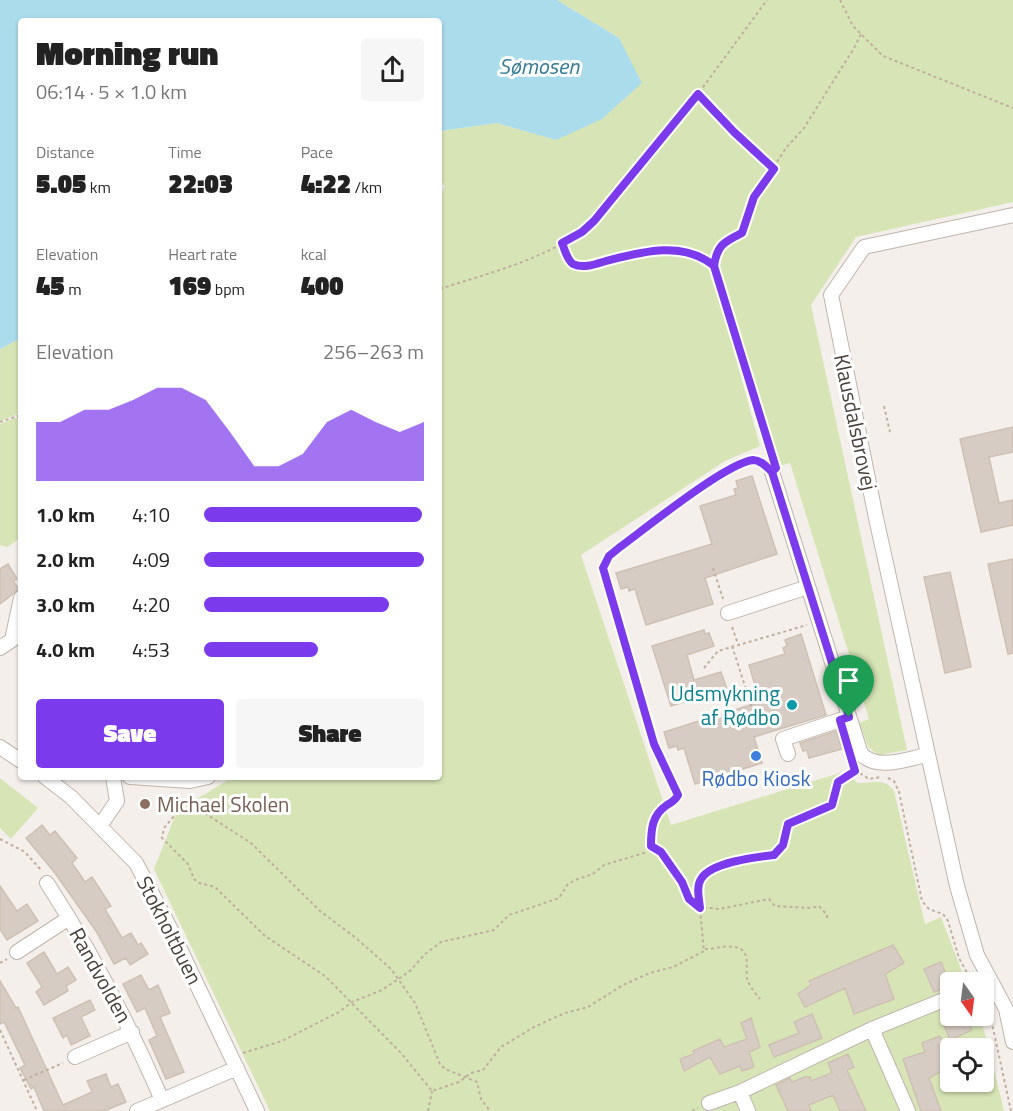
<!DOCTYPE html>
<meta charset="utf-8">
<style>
:root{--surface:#fff;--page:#f6f6f6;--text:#222;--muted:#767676;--accent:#7c3aed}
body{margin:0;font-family:"Titillium Web",sans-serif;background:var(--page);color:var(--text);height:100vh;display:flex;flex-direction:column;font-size:22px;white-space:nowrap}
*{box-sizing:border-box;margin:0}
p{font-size:20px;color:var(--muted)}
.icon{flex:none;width:33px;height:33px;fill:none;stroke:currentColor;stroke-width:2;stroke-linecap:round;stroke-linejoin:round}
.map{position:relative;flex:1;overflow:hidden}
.drawer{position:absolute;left:18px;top:18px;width:424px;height:762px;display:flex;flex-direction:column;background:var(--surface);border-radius:6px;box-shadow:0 2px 4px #0004}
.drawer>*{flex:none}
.needle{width:39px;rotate:166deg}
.fabs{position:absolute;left:940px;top:972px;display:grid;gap:12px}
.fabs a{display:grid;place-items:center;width:54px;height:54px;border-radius:6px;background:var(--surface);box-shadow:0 2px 4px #0004;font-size:30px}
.pin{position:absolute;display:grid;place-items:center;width:51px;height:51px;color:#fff;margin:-62px -26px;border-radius:50% 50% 50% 0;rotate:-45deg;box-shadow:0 0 6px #0007}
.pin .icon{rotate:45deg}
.round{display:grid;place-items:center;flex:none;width:63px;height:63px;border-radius:6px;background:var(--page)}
.headline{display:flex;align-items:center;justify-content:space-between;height:102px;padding:0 18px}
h1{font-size:33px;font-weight:800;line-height:45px}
.metrics{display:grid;grid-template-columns:repeat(3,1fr);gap:9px;height:102px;padding:6px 18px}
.metrics div{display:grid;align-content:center}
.metrics b{font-size:26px;font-weight:800}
.metrics small{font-size:16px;font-weight:400}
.metrics p{font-size:16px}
.chart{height:168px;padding:12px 18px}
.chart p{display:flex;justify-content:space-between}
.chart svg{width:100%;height:108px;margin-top:6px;fill:var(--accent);opacity:.7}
.button{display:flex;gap:12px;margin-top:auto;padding:12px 18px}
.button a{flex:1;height:69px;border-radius:6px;background:var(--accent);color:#fff;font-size:24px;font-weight:800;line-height:69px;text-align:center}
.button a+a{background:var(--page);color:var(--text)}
ul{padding:0 18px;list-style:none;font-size:20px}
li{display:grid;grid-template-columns:96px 72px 1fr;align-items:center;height:45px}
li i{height:15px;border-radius:8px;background:var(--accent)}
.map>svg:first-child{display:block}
.green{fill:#d7e5b6;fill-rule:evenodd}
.water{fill:#abdceb}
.building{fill:#d7ccc3;stroke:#cfc0b4;stroke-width:1.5}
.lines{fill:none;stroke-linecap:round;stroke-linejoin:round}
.minor-casing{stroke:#bfb5ad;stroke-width:16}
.path{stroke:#bfaf9f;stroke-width:2;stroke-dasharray:3 3;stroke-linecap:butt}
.minor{stroke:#fff;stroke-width:14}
.route-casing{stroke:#fff;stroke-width:12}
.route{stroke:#7c3aed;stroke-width:8}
.culture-dot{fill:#0f9aa8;stroke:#fff;stroke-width:2}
.shop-dot{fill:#3f7fe0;stroke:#fff;stroke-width:2}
.education-dot{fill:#8d6e63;stroke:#fff;stroke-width:2}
.labels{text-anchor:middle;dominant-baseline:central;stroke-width:6;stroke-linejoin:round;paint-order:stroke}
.street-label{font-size:21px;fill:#473f38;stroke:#fff}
.culture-label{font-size:21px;fill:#0d838f;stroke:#fff;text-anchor:end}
.shop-label{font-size:21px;fill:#366cbe;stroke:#fff}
.education-label{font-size:21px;fill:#785e54;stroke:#fff;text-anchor:start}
.water-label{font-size:22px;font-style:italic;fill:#337b94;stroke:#fff}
</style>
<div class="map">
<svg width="1013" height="1111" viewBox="0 0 1013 1111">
<rect width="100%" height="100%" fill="#f4efea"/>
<path class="green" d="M557,0H1013V202L856,237L811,305L907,750L879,755L869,748L859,723L869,719L790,463L779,466L726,295L724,315L760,446L725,461L581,555L671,825L843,772L858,783C872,783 886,778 894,791L925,924L941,917L966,982H951V1016H978L985,1033L1004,1111H270L154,869L177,811L233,777H440V197L445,186L440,181V131L497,123L556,140L619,38ZM951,1048H984V1082H951Z
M21,338V413L0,421V349Z
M21,416V538L7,547L0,545V424Z
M0,778L38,808L11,839L0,828Z"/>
<path class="water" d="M0,0H557L619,38L642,83L602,119L556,140L497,123L440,131V21H21V338L0,349Z"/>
<path class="building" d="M1013,427V452L989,457L999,503L1013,500V525L981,532L960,439Z
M752,476L777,554L705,578L713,604L646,625L635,589L629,591L628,587L621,589L616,573L712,544L700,506L736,495L734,489L738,488L736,481Z
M1013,559V653L1008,654L988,564Z
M8,564L17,579L13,581L19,589L0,604V569Z
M950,572L971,667L945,673L924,577Z
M704,630L705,634L709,633L714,646L687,655L694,680L721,672L727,689L671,706L652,646Z
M801,634L826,715L754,737L762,763L695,784L684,748L678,750L677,746L669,748L664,732L760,702L749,665L785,654L783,648L787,646L785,640Z
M836,731L842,749L809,758L807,750L803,751L800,743Z
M42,825L50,835L55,831L77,858L72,863L85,882L92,877L111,906L105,909L122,938L131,933L138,945L141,943L148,954L130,965L126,958L114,964L96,931L55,873L26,838Z
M0,886L17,911L27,904L38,921L7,940L0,929Z
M893,945L904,963L885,974L894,999L854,1014L845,988L805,1007L798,994L811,985L809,981Z
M44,952L57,974L68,967L76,980L66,986L68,991L44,1005L36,992L42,987L27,963Z
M941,962L945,972L941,974L947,987L934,992L924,969Z
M141,975L149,990L158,985L170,1013L160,1017L184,1072L166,1079L149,1040L157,1036L145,1008L137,1012L123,984Z
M0,981L16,1008L18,1007L63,1105L92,1092L87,1081L106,1074L111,1087L118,1084L126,1102L104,1111H44L34,1087L31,1089L20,1068L25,1065L4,1022L0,1024Z
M90,1000L95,1010L81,1017L90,1036L71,1045L67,1035L63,1038L53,1018Z
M812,1014L822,1038L774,1057L769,1045L799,1033L794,1022Z
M943,1016H965L972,1030L950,1040L942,1020L944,1019Z
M751,1018L760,1047L749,1052L754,1067L742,1071L740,1066L720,1074L710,1057L684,1071L680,1059L694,1054L693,1051L720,1039L724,1047L747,1039L741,1023Z
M940,1036L951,1061L941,1065L944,1070L929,1078L941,1111H921L903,1059L925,1052L922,1043Z
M848,1054L854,1067L847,1070L866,1111H840L833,1095L809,1105L811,1111H788L776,1085L790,1078L792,1082L805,1077H810L811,1081L832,1073L828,1063Z"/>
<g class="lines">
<defs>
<path id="minor" d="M1013,215L864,247L831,295L876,518L957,886L977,955L1006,1009L1013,1042
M772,472L861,754C878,771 906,759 927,755
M728,613L808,587
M0,648L12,640L21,598
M0,747L21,761
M788,754L783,739L849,717
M45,777L71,797L136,863L170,928L257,1111
M130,777L190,781L208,777
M100,826L117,801L113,777
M47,883C92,952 129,1024 162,1100
M17,952L69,918
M872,1029L908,1111
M75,1057L132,1032
M740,1092L748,1111
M709,1103L740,1092L872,1029L951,997
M137,1111L237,1068"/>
</defs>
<use href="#minor" class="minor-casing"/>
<path class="path" d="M840,0L853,26L883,56L1013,108
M699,95L734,132L774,169
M562,243C565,250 567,259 573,264C583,269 596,264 605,261C641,252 683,240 714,266L773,459
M714,266C717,245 724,242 742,233L754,197L786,148L804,128L854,48L861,34
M440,289C491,272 553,258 594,221L698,94L767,0
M884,406L890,432
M0,422L21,415
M713,568L723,599
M732,627L738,644
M732,646L755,717
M704,668L718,651L807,625
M855,770L869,779L880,777
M888,778L894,781L899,792L922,901L929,909L943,914L948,921L959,958L972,982
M189,797L192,805L251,843L320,911L356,938L391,969L415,1003L440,1064L445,1069L477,1082L481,1099L490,1111
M189,798L164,828L162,838L188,864L194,879L199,883L215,887L265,936L325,976L401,1053L432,1091L459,1082L471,1073L483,1070L501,1047L534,1027L565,1013L588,1007L623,985L650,973L673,967L704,951L698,889L700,880L703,876L721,865L753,856H774L783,845L788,824L829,808L834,799L838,782L855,771
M0,839L25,852L42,871
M651,846L661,852L682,882L689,899L700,907L719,909L769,899L775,906L811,908L819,906L827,915V919
M705,949C715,949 725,945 734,947C752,949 745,967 747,979C749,986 756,994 760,999
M0,963L7,959
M984,1004L991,1019L1011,1111
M0,1030L37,1111
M243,1053L282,1041L339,1012L352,1002L382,990L410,971L425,954L441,942L494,930L509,915L559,898L568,884L575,880L593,874L604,865L644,853L651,846L654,819L660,811L676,800L678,795L654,744L602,568L609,556L620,547C644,529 736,454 761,462
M24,1080L63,1063
M428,1111L432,1091
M692,1111L698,1108"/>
<use href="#minor" class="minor"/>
</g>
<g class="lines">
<defs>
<path id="route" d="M849,717L772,472L776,468L714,266C683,240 641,252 606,261C596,264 583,269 573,264C567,260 565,250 562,243L582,232L594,221L698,94L734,132L774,169L754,197L742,233C724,242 717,245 714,266L776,468L772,472C767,467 761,460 753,460C726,463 646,528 620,547L609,556L603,568L654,744L678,795C675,801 672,802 667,805C652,815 651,829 651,846L661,852L682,882L689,899L700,908C699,898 696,887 701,879C711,862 756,857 774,855L783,845L788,824L832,805L838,782L855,771L840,720L849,717"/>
</defs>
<use href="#route" class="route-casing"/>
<use href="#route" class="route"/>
</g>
<circle class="culture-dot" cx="792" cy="705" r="6"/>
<circle class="shop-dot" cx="756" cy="756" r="6"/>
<circle class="education-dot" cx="145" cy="804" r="6"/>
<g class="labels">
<g class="street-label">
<text transform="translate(856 422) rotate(78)">Klausdalsbrovej</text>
<text transform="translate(170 930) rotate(63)">Stokholtbuen</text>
<text transform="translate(101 975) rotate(61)">Randvolden</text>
</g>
<g class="culture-label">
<text x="780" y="693">Udsmykning<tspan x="780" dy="24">af Rødbo</tspan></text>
</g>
<g class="shop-label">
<text x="756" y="778">Rødbo Kiosk</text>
</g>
<g class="education-label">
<text x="157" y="804">Michael Skolen</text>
</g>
<g class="water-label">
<text x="539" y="66">Sømosen</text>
</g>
</g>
</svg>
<div class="fabs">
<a><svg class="needle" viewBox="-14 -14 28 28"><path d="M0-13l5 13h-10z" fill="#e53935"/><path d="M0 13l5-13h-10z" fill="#767676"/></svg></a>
<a><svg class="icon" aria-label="locate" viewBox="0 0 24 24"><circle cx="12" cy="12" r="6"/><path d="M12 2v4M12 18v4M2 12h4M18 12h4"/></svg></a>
</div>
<div class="pin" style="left:849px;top:717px;background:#1e9e55"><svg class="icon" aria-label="arrive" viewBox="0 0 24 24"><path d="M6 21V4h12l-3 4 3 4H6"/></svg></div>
<section class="drawer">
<div class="headline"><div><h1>Morning run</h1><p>06:14 · 5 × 1.0 km</p></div><a class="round"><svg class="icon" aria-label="share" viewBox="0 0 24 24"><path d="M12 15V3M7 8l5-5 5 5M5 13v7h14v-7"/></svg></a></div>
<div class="metrics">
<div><p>Distance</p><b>5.05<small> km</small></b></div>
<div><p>Time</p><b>22:03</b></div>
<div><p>Pace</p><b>4:22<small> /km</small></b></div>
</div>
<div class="metrics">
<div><p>Elevation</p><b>45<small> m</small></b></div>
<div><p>Heart rate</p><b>169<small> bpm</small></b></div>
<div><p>kcal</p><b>400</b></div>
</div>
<div class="chart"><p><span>Elevation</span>256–263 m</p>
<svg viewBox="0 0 160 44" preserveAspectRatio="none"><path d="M0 44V20L10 20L20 15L30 15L40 11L50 6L60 6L70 11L80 24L90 38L100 38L110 33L120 20L130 15L140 20L150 24L160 20V44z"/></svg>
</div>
<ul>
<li><b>1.0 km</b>4:10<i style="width:99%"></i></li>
<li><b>2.0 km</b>4:09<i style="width:100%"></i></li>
<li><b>3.0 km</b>4:20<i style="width:84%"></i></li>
<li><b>4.0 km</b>4:53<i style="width:52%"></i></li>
</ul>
<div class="button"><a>Save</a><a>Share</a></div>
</section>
</div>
